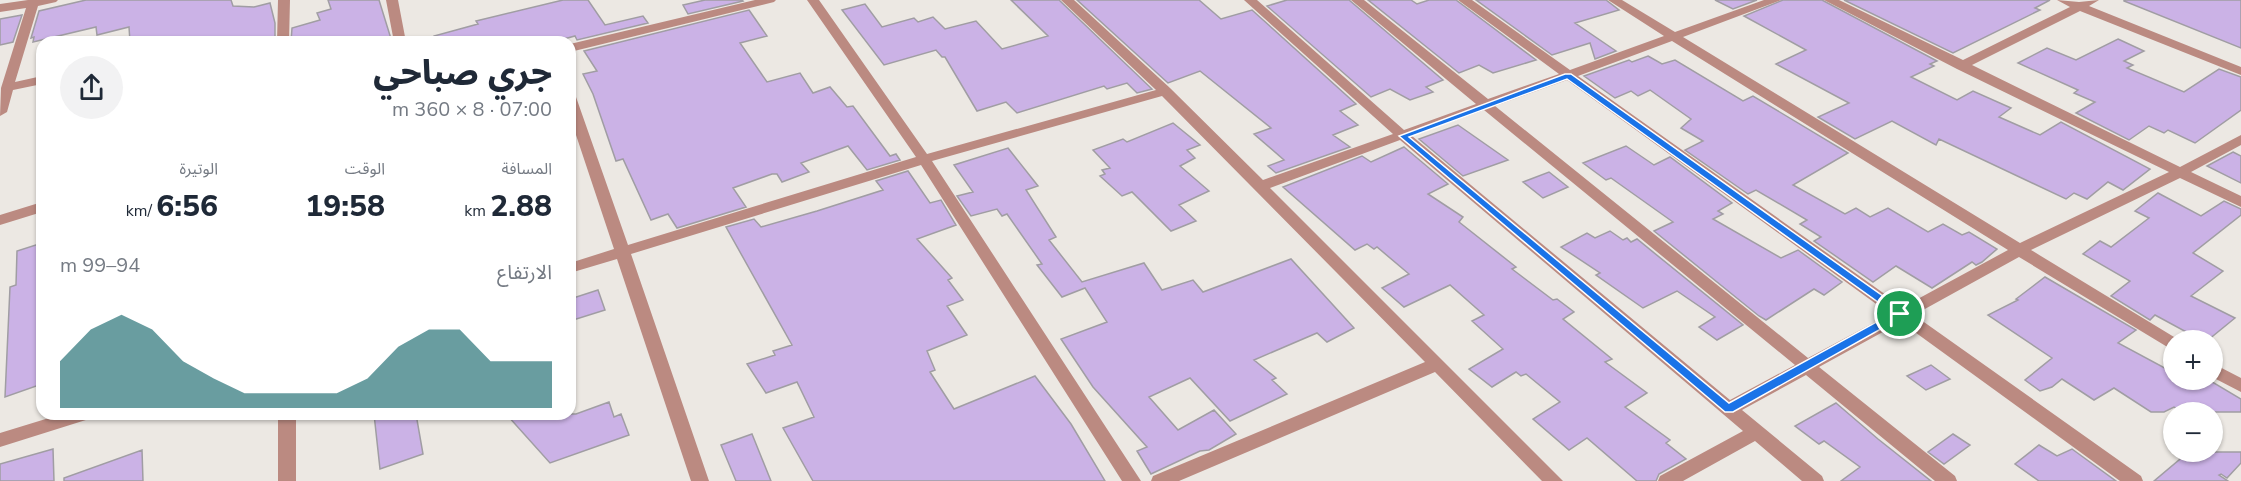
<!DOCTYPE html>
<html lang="ar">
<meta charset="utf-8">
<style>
:root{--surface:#fff;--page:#f2f2f3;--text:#1f2937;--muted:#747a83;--accent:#2a7479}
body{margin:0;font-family:"Nunito Sans","Noto Sans Arabic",sans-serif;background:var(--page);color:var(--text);direction:rtl;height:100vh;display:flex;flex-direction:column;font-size:22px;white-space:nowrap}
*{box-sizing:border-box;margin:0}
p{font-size:20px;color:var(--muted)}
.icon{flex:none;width:33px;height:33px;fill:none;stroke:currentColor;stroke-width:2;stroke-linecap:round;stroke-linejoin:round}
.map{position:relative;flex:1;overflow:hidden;direction:ltr}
.drawer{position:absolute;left:36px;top:36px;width:540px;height:384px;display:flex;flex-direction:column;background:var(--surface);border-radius:18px;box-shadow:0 2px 4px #0004;direction:rtl}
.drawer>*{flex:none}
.tools{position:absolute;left:2163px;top:330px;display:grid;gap:12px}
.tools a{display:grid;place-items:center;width:60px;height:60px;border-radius:50%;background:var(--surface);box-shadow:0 2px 4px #0004;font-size:30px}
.pin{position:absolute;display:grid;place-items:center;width:51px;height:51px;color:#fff;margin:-26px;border:3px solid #fff;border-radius:50%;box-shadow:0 2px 6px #0007}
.round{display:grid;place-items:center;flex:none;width:63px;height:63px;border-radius:32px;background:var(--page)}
.summary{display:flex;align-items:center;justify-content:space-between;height:102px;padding:0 24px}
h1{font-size:33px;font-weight:800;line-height:45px}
.metrics{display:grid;grid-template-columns:repeat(3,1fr);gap:9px;height:102px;padding:6px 24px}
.metrics div{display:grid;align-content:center}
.metrics b{font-size:30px;font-weight:800}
.metrics small{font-size:16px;font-weight:400}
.metrics p{font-size:16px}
.chart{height:168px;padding:12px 24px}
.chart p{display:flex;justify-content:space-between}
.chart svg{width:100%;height:108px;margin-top:6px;fill:var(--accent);opacity:.7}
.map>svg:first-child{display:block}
.building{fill:#cbb2e6;stroke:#a09da3;stroke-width:1.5}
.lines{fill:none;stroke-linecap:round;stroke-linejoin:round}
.minor{fill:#bb8a81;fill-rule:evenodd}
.route{fill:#1a73e8;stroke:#fff;stroke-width:1.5;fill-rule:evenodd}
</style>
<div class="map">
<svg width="2241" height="481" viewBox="0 0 2241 481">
<rect width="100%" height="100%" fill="#ece8e3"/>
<path class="building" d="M86,0H231L233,6L254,7L270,3L275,23V42H167V38L149,42H130L129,27L97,35L96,27L33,42L34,37L31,38L39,11Z
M328,0H379L392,42H291L292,28L320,20L317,13L331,9Z
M563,0H588L605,25L643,16L648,23L577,40L575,36L553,42L525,39L522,42H435L434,36L478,24L476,21Z
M705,0H742L743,1L688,14L683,5Z
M1011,0H1059L1152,89L1137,93L1127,83L1107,89L1104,86L1017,113L1006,102L977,111L945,57H942L936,50L884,65L842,10L865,4L882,27L914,18L918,22L933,17L945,29L976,21L1002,49L1048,36Z
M1077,0H1199L1221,19L1252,10L1356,104L1340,111L1358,125L1333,135L1350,147L1276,173L1268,166L1284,160L1254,134L1271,128L1200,71L1168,83Z
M1287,0H1349L1443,80L1426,87L1433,92L1410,100L1390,89L1371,97L1267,6Z
M1368,0H1411L1417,4L1429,0H1456L1536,60L1493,73L1479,65L1459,73Z
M1476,0H1606L1619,10L1575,23L1616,51L1595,59L1590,43L1552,55Z
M1715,0H1757L1733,9Z
M1783,0H1822L1937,61L1930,64L1934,66L1911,77L1957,100L1973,91L2011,108L1999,117L2040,135L2061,122L2150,169L2123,190L2108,182L2087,199L2074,193L2066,199L1939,139L1936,145L1892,121L1855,139L1818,117L1849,103L1776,64L1806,50L1744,16Z
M1844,0H2050L2035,8L2040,10L1953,53Z
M2124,0H2241V48L2124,1Z
M749,10L767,36L740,43L767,82L800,73L813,93L830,87L847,107L853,106L890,156L896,154L900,160L867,170L848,146L801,163L809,172L782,182L777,174H772L733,188L746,207L677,228L668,214L651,220L623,159L616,161L593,94L583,74L597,71L584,51Z
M22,15L13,42L0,45V19Z
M2118,39L2144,51L2124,61L2133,65L2127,68L2184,92L2219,69L2241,77V110L2195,143L2168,130L2164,133L2149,126L2129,140L2076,113L2095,102L2074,93L2078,90L2018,63L2047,48L2076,60Z
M1648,56L1662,64L1675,60L1743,101L1753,96L1848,153L1793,185L1845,214L1856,208L1870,217L1888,208L1928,232L1943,224L1962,235L1969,232L1997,249L1982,262L1976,265L1972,262L1932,288L1896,266L1873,282L1814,241L1821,237L1800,224L1807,220L1756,190L1748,194L1685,150L1703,141L1681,128L1691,119L1650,90L1638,96L1631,91L1615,98L1584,76L1629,60L1632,62Z
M1173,123L1200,145L1187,150L1195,158L1180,166L1209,191L1179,205L1196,221L1171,231L1132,192L1122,196L1100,176L1105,174L1102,170L1110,168L1093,150L1123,139L1127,142Z
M1458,125L1508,160L1463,176L1419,139Z
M1626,146L1654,165L1670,157L1732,203L1718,211L1723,214L1713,219L1781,258L1798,250L1842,282L1824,295L1814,289L1766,320L1759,316L1654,231L1673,222L1611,178L1606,180L1583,163Z
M1404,147L1448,184L1428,194L1463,217L1459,222L1516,267L1512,269L1553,300L1557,299L1574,312L1563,319L1612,359L1605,362L1647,393L1625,407L1670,440L1666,443L1686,459L1659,474L1656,481H1637L1587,438L1569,450L1533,419L1560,402L1526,374L1521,376L1516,372L1492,387L1469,369L1503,349L1472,321L1484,315L1450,285L1404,307L1382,288L1409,274L1377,247L1374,249L1367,244L1355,250L1283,187L1362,156L1371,162Z
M1008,148L1038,186L1026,190L1056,237L1049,240L1082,282L1144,263L1162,290L1193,280L1203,292L1291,259L1354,328L1327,342L1317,333L1254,360L1276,378L1272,380L1287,394L1230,421L1190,378L1149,397L1178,430L1214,410L1236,434L1209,450L1200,451L1151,474L1137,451L1147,447L1093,387L1061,339L1107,322L1085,288L1062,297L1037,265L1042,264L1007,214L1002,216L997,209L971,216L957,196L973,192L954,165Z
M2233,152L2241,156V183L2207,166Z
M908,171L930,203L941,200L956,225L917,239L952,278L948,280L963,300L947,306L967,335L927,351L935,370L930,372L954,409L1035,376L1071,424L1105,481H813L783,428L814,417L797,382L766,393L747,364L775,355L773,351L792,345L726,227L754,219L761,227L817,211L883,190L876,181Z
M1549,172L1568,187L1543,198L1523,182Z
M2158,193L2201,216L2224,201L2241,209V215L2193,253L2223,271L2191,296L2235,318L2208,340H2201L2155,315L2150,320L2111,296L2130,281L2083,254L2100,241L2111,247L2149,218L2135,211Z
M1610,231L1623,240L1627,238L1631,242L1637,239L1743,325L1717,340L1699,327L1715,317L1677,291L1643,308L1596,275L1600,273L1561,247L1587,233L1595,238Z
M42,243V384L5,397L10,287L16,285L17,251Z
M2045,277L2136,330L2118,343L2174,373V380H2209L2241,399V412H2182L2174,407L2164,412H2151L2114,388L2094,400L2062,379L2052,387L2040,391L2025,380L2052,358L1988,315L2018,300L2016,299Z
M598,290L605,310L570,321V299Z
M1931,365L1950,379L1926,390L1907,376Z
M609,402L614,417L621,414L629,435L550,463L506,414H576Z
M1836,403L1878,439L1931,481H1841L1860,467L1824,441L1819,444L1795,426Z
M374,414H416L423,454L380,469Z
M752,434L771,481H736L721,445Z
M1953,434L1970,445L1944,464L1928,452Z
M2039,445L2057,456L2072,449L2116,481H2039L2015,464Z
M53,449L54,481H0V464Z
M142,450L143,481H64V478Z
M2203,452H2241V463L2227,478L2221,474L2219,475L2228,481H2154L2185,455L2194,460Z"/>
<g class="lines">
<path class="minor" d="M28,0H58L56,2L38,6L15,82L42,76V84L13,90L7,112L0,116L1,88L26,8L0,12V4Z
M278,0H290L289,42H277Z
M386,0H398L406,42H394Z
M755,0H776L774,2L570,52V44Z
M807,0H819L927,154L1156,90L1061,0H1074L1170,88L1263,180L1393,134L1244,0H1257L1404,130L1476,104L1351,0H1364L1488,99L1559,74L1458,0H1472L1570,70L1664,36L1608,0H1622L1675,32L1764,0H1781L1683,37L2020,243L2169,172L1957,69L1824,0H1839L1963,60L2070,7L2057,0L2079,2L2099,0L2089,6L2241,67V75L2080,11L1972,65L2180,167L2241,135V145L2191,172L2241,196V207L2180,178L2031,250L2179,340H2174V351L2019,257L1914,315L2141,476L2143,481H2120L1901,322L1819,367L1955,476L1957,481H1935L1806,375L1742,410L1822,476L1824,481H1802L1755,441L1683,481H1658L1660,476L1743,431L1400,140L1270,188L1563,481H1542L1435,372L1179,481H1151L1153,476L1425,362L1162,96L932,161L1141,481H1122L921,165L631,254L709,481H691L617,259L570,273V263L614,249L570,117V93L576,97L628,245L916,157ZM1672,41L2008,250L1903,307L1578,76ZM1567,80L1890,314L1808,358L1495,106ZM1484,110L1795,365L1730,400L1412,136Z
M42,202V212L0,225V215Z
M2212,363L2241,378V392L2212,377Z
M62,414H92L89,419L0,447V433Z
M278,414H296V481H278Z"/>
</g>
<path class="route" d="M1565,74H1571L1904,311V316L1733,412H1725L1399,136ZM1567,79L1893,313L1729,403L1409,137Z"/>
</svg>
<div class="tools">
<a>+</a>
<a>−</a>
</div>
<div class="pin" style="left:1900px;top:314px;background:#1e9e55"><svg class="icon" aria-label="arrive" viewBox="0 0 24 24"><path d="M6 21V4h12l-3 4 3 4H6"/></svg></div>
<section class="drawer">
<div class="summary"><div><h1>جري صباحي</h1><p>07:00 · 8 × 360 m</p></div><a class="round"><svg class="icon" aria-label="share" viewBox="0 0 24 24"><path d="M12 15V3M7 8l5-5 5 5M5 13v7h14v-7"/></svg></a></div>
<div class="metrics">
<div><p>المسافة</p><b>2.88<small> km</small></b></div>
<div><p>الوقت</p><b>19:58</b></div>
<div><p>الوتيرة</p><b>6:56<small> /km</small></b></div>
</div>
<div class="chart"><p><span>الارتفاع</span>94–99 m</p>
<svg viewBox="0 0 160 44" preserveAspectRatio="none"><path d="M0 44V25L10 12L20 6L30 12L40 25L50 32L60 38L70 38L80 38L90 38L100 32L110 19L120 12L130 12L140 25L150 25L160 25V44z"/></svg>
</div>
</section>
</div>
